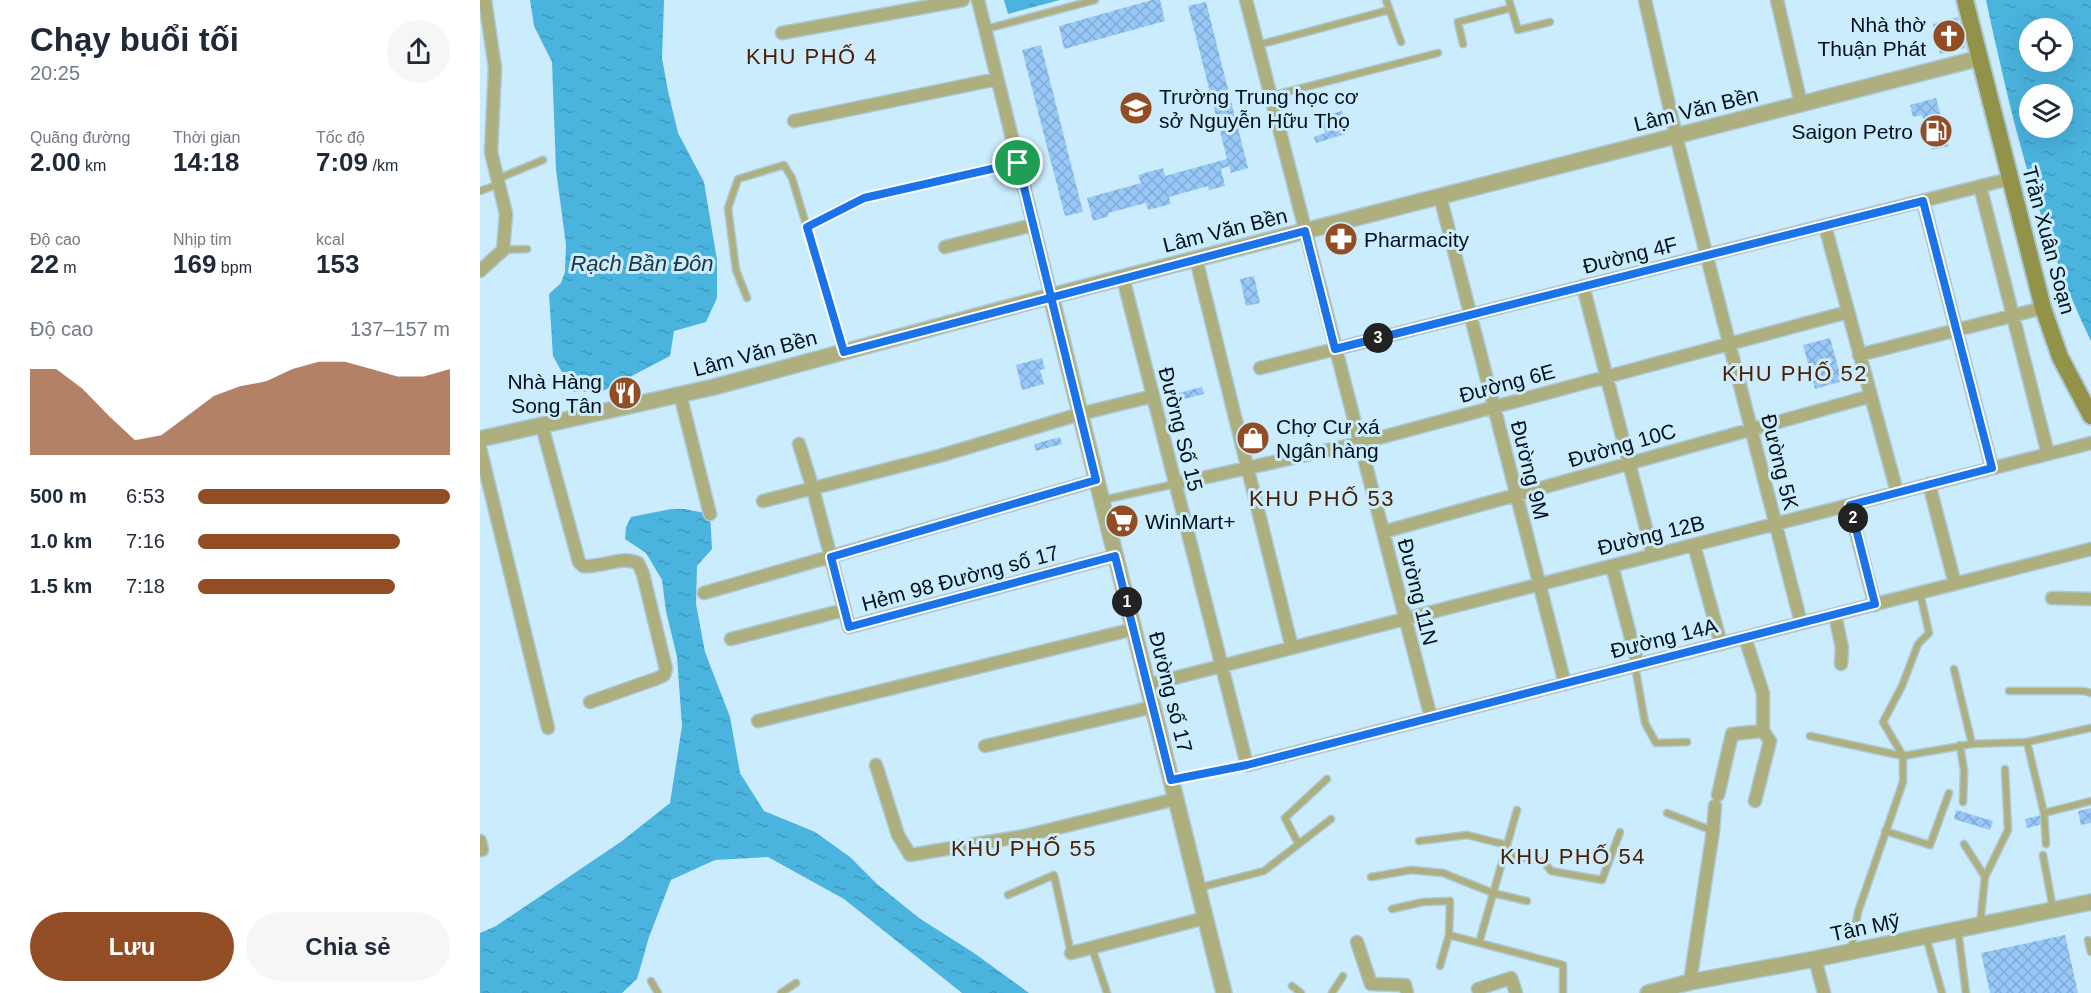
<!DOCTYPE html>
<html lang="vi">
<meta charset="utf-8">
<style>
:root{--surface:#fff;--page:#f6f6f7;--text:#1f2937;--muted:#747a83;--accent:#934d25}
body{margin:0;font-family:Arial,sans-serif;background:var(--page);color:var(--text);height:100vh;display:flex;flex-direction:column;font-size:22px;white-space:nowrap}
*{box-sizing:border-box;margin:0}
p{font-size:20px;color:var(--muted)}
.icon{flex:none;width:33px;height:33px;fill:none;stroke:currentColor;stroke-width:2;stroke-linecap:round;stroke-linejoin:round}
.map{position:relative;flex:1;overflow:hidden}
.drawer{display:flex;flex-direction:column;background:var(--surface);width:480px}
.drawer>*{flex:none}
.fabs{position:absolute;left:1539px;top:18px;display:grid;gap:12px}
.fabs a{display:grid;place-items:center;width:54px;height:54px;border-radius:50%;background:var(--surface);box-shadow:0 6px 24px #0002;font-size:30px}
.pin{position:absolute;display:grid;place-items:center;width:51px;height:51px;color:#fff;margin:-26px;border:3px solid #fff;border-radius:50%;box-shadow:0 2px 6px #0007}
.km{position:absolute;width:30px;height:30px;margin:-15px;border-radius:50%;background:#222;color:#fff;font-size:16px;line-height:30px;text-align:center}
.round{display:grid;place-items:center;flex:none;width:63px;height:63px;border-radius:32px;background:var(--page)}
.overview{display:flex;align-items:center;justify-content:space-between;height:102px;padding:0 30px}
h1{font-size:33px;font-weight:700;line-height:45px}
.stats{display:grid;grid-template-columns:repeat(3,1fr);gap:9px;height:102px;padding:6px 30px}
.stats div{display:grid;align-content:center}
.stats b{font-size:26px;font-weight:700}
.stats small{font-size:16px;font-weight:400}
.stats p{font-size:16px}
.chart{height:168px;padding:12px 30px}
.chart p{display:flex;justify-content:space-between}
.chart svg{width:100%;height:108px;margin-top:6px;fill:var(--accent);opacity:.7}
.action{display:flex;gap:12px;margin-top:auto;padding:12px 30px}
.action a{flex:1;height:69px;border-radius:36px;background:var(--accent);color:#fff;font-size:24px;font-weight:700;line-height:69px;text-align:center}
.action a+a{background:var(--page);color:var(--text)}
ul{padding:0 30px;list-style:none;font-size:20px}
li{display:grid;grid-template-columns:96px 72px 1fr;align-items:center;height:45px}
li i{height:15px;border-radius:8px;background:var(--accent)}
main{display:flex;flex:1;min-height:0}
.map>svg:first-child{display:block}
.water{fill:url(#water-ripples);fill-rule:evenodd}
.building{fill:url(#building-cross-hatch)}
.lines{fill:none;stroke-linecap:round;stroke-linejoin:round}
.service-casing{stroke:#abc9d8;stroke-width:9}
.minor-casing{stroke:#abc9d8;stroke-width:15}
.tertiary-casing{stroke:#abc9d8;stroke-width:18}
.secondary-casing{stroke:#abc9d8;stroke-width:20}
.service{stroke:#aeaf7f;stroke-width:6}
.minor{stroke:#aeaf7f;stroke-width:12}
.tertiary{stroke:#aeaf7f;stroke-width:15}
.secondary{stroke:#939249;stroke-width:16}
.route-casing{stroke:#fff;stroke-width:12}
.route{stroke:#1a73e8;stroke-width:8}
.labels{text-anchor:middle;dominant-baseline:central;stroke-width:6;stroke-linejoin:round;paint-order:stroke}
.poi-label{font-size:21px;fill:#00111c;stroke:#cbecfc;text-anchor:start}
.street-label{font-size:21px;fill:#00111c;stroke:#cbecfc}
.neighbourhood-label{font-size:22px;letter-spacing:1.5px;fill:#4c1e01;stroke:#cbecfc}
.water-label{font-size:22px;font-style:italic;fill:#203742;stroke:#cbecfc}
</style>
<main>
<section class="drawer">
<div class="overview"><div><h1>Chạy buổi tối</h1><p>20:25</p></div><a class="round"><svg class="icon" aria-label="share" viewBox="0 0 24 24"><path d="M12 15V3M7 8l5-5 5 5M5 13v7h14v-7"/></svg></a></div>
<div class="stats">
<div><p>Quãng đường</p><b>2.00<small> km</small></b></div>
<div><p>Thời gian</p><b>14:18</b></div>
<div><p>Tốc độ</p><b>7:09<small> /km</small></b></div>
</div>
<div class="stats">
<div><p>Độ cao</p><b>22<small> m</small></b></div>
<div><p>Nhịp tim</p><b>169<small> bpm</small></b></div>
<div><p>kcal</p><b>153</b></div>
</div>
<div class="chart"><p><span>Độ cao</span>137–157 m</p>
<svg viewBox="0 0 160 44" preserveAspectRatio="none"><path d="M0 44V9L10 9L20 17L30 28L40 38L50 36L60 28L70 20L80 16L90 14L100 9L110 6L120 6L130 9L140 12L150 12L160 9V44z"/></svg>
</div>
<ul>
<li><b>500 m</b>6:53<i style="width:100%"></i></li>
<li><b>1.0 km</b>7:16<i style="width:80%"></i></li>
<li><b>1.5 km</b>7:18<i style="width:78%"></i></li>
</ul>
<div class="action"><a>Lưu</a><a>Chia sẻ</a></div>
</section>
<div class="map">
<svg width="1611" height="993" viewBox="0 0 1611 993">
<defs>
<pattern id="water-ripples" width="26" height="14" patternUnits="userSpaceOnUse" patternTransform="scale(1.5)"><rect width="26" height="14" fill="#4ab3de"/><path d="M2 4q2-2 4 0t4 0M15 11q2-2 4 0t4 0" fill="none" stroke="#3f99be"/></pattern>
<pattern id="building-cross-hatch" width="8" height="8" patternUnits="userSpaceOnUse" patternTransform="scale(1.5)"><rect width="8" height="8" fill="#97c8f8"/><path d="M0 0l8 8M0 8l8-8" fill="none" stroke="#80abd4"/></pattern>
</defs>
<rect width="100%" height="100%" fill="#cbecfc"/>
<path class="water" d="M50,0H184L182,58L188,91L198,133L224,182L237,260V298L226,322L194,331L190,356L121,392H93L73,356L69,294L81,283L85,272L86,245L76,170L72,62L54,26Z
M524,0H580L528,14Z
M1506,0H1611V341C1559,234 1531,116 1506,0ZM1582,28V62H1550V28ZM1582,94V128H1550V94Z
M191,509H204L230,514L232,549L217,566L216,604L225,652L250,717L260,773L284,811L335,832L370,857L397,884L439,918L494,953L549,993H482L364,899L288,857L235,860L191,880L169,937L157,979L142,993H0V933L16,926L142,841L190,803L202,726L197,657L186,611L182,580L166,553L145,539L146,527L151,517Z"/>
<path class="building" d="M672,0H680L685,21L584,49L579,26Z
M726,2L768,168L751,173L749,166L741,169L745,186L729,190L728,186L689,197L691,204L668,210L666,203L628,213L629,216L613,221L607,198L661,183L658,175L683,168L685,176L747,159L708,6Z
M1478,17L1485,48L1460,54L1453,24Z
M561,45L603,212L585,216L542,50Z
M1456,98L1469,146L1452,150L1442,115L1433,117L1430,105Z
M862,111L868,133L836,143L834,137L845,133L841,117Z
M774,276L780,303L766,306L760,279Z
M1350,338L1362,381L1335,389L1323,345Z
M562,358L565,369L560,370L564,384L542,390L536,365Z
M722,387L724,394L700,400L698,393Z
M580,437L582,444L556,451L554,444Z
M1611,808V823L1601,825L1598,811Z
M1476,810L1513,821L1510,830L1474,819Z
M1561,815L1563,824L1547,828L1545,819Z
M1585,935L1598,993H1510L1501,953Z"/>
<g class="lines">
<defs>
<path id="service" d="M906,0L921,42
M1029,0L1038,30L1070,22
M506,29L615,0
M983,44L978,22L1031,8
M778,45L909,10
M791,96L958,53
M17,179L63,160
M0,191L19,184
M327,227L384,198L538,163
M23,250L47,249
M267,298L256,270L248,208L258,179L304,165L312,178L364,351
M623,500L695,484
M1155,666L1165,723L1176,743L1207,742
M1474,669L1492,744
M1529,691H1604L1611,693
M1330,736L1423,756L1492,744L1547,742L1611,728
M1547,742L1564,813L1566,844
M1480,745L1484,771L1483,802
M1423,756L1403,722L1422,686L1438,644L1449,633L1440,593
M692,780L767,765
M1187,813L1233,831
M1564,813L1611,801
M1405,831L1450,845L1469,793
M939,841L987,835L1027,845
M818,843L805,818L847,779
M1484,844L1505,877
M1024,854L1064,862L1071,871L1122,880L1140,832
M1563,855L1573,909
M891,877L931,870L963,873L1013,893L1047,901
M718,888L784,871L851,819
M528,895L574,875L591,953
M912,909L943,902L970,901L969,935L960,966
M1500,924L1505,877L1528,830L1525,769
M1475,930L1479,938L1486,993
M969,935L1083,965V993
M1446,937L1462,993
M1608,940L1611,952
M999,943L1037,810
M612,948L627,993
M1371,950L1378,912L1423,782V756
M171,981L178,993
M812,986L821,993
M301,993L316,983
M852,993L863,976"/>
<path id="minor" d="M498,0L571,296
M766,0L951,718
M1165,0L1196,136L1321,623
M1297,0L1321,104
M302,33L483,0
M314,121L517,79
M1500,186L1568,454
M960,196L1085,684
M1443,201L1512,468
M1345,226L1417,492
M465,247L553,225
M716,259L812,648
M0,271L23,250L26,214L11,152L15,68L5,0
M643,278L767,765L1611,549
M1103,286L1173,555
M1379,355L1563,308
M780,368L1529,179
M200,394L230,514
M62,426L99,562L103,566C122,568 142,555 158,563L163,574L186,669L184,675L178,678L110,702
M319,444L333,489L369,627L635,556
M0,448L68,728
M695,484L880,443L1368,312
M1449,484L1475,584
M283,501L459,456L600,414L673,396
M1369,505L1395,605
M903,532L1391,396
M1214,545L1241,644
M1132,566L1158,665
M224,593L617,480
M1572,598L1611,599
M1355,615L1362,648L1361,664
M251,639L364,610
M667,685L1611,443
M278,721L654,629
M505,746L673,707
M396,765L418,835L430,855L544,836L696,799
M1238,795L1252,734L1283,731V693L1265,638
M1275,801L1290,741L1283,731
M0,841L2,850
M877,942L891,984L925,985L927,993
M591,953L725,918
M1335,959L1344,993
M1210,982L1233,831L1235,806
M998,989L1031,978L1036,993"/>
<path id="tertiary" d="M571,296L744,993
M0,439L234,387L571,296L1500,58
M1168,993L1210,982L1335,959L1611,902"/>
<path id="secondary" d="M1485,0L1563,308L1580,357L1611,416"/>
</defs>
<use href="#service" class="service-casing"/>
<use href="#minor" class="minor-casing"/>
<use href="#tertiary" class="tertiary-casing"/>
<use href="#secondary" class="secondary-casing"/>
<use href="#service" class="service"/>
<use href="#minor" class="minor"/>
<use href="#tertiary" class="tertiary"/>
<use href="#secondary" class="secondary"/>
</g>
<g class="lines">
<defs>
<path id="route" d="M538,163C564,269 591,375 616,480L351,557L369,627L635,556L691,780L767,765L1395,604L1370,505L1512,468L1443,201L855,349L825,231L364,352L327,227L384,198L538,163"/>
</defs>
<use href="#route" class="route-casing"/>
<use href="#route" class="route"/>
</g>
<defs>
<symbol id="church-disc" viewBox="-11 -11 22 22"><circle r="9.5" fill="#934d25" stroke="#cbecfc"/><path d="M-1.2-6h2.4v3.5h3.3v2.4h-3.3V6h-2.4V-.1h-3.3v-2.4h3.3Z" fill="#fff"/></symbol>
<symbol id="school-disc" viewBox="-11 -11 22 22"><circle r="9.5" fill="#934d25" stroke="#cbecfc"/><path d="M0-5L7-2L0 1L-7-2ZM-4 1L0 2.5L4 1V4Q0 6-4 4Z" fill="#fff"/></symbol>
<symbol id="fuel-disc" viewBox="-11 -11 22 22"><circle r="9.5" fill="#934d25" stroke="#cbecfc"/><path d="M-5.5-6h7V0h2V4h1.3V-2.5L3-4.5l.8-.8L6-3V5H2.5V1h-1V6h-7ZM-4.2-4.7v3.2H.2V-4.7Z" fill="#fff"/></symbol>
<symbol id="pharmacy-disc" viewBox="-11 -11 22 22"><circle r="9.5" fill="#934d25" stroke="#cbecfc"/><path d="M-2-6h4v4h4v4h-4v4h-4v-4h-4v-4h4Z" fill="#fff"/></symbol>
<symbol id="restaurant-disc" viewBox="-11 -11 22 22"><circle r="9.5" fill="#934d25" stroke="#cbecfc"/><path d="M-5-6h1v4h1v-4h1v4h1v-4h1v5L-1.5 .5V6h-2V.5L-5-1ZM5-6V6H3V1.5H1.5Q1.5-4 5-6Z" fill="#fff"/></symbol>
<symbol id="shop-disc" viewBox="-11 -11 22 22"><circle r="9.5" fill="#934d25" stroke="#cbecfc"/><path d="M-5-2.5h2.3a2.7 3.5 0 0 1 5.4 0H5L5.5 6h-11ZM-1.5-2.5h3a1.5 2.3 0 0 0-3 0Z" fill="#fff"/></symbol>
<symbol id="supermarket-disc" viewBox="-11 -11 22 22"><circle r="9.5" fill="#934d25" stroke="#cbecfc"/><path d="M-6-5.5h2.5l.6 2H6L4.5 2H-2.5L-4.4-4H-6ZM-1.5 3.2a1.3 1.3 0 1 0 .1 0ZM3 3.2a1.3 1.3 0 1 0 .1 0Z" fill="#fff"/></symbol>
</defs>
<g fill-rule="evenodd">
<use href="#church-disc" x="1450" y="17" width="38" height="38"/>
<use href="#school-disc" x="637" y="89" width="38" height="38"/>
<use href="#fuel-disc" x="1437" y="112" width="38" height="38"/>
<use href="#pharmacy-disc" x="842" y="220" width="38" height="38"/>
<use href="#restaurant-disc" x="126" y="374" width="38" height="38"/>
<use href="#shop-disc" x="754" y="419" width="38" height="38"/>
<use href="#supermarket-disc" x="623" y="502" width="38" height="38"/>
</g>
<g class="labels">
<g class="poi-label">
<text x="1446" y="24" text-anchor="end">Nhà thờ<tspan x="1446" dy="24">Thuận Phát</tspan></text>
<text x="679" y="96">Trường Trung học cơ<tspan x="679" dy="24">sở Nguyễn Hữu Thọ</tspan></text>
<text x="1433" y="131" text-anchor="end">Saigon Petro</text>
<text x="884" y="239">Pharmacity</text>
<text x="122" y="381" text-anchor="end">Nhà Hàng<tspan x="122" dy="24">Song Tân</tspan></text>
<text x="796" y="426">Chợ Cư xá<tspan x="796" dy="24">Ngân hàng</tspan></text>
<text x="665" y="521">WinMart+</text>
</g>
<g class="street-label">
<text transform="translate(1216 109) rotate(-14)">Lâm Văn Bền</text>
<text transform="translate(745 230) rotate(-14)">Lâm Văn Bền</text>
<text transform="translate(1569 240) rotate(75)">Trần Xuân Soạn</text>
<text transform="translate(1150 255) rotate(-14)">Đường 4F</text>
<text transform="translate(275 353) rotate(-15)">Lâm Văn Bền</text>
<text transform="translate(1027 383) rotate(-15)">Đường 6E</text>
<text transform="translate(701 429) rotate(76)">Đường Số 15</text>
<text transform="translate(1142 445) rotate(-16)">Đường 10C</text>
<text transform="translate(1300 462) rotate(76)">Đường 5K</text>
<text transform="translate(1050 470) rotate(76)">Đường 9M</text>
<text transform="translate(1171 535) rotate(-14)">Đường 12B</text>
<text transform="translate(480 578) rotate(-15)">Hẻm 98 Đường số 17</text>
<text transform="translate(938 592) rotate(76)">Đường 11N</text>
<text transform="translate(1184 638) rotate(-14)">Đường 14A</text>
<text transform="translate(691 692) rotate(76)">Đường số 17</text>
<text transform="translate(1385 927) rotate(-12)">Tân Mỹ</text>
</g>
<g class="neighbourhood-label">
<text x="332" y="56">KHU PHỐ 4</text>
<text x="1315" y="373">KHU PHỐ 52</text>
<text x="842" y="498">KHU PHỐ 53</text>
<text x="544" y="848">KHU PHỐ 55</text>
<text x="1093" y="856">KHU PHỐ 54</text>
</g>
<g class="water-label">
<text x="162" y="263">Rạch Bần Đôn</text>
</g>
</g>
</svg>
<div class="fabs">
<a><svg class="icon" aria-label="locate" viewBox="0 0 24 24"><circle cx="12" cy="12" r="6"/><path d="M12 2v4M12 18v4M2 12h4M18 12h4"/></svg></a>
<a><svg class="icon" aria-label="layers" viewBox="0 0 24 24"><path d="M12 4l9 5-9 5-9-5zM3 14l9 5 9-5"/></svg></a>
</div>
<div class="pin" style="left:538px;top:163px;background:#1e9e55"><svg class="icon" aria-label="arrive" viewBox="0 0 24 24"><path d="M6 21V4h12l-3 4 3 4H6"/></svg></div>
<b class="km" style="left:647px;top:602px">1</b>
<b class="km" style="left:1373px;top:518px">2</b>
<b class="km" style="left:898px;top:338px">3</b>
</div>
</main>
